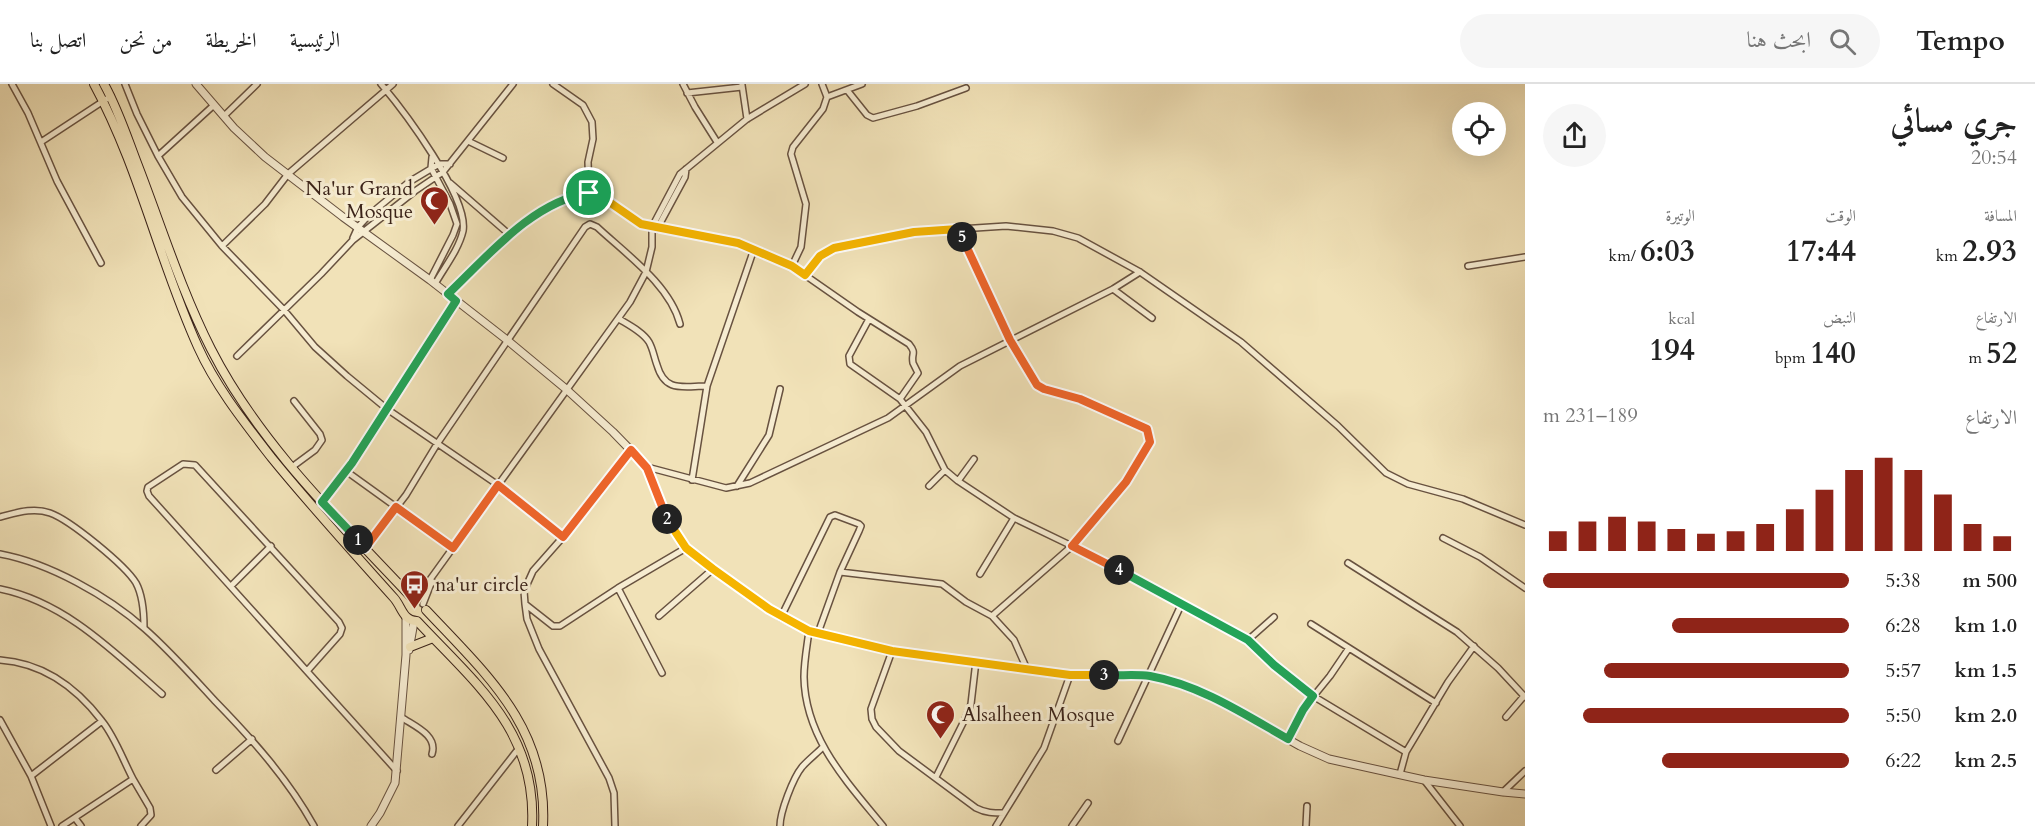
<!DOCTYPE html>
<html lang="ar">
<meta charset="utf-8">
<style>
:root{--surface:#fff;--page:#f6f6f6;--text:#222;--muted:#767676;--line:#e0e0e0;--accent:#8f2418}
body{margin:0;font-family:Cardo,Amiri,serif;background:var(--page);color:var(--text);direction:rtl;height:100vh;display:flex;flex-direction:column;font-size:22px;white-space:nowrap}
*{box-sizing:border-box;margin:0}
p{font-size:20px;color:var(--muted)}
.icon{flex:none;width:33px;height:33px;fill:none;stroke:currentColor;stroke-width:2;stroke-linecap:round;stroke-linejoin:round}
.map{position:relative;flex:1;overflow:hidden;direction:ltr}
.side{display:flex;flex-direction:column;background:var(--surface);width:510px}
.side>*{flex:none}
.controls{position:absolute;left:1452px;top:18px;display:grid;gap:12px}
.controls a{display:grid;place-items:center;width:54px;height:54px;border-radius:50%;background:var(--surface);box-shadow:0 6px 24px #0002;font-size:30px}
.pin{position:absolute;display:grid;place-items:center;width:51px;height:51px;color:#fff;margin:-26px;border:3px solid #fff;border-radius:50%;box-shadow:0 2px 6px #0007}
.km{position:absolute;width:30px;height:30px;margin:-15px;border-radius:50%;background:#222;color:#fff;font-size:16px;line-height:30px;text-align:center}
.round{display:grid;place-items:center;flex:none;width:63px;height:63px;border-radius:32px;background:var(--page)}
.summary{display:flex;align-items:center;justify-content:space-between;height:102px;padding:0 18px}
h1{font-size:33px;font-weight:600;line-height:45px}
.figures{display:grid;grid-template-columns:repeat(3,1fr);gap:9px;height:102px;padding:6px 18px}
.figures div{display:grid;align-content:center}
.figures b{font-size:30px;font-weight:600}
.figures small{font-size:16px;font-weight:400}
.figures p{font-size:16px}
.chart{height:168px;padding:12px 18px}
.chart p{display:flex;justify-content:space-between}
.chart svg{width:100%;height:108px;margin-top:6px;stroke:var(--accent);stroke-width:6}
ul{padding:0 18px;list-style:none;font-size:20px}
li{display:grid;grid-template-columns:96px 72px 1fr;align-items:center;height:45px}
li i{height:15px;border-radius:8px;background:var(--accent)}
header{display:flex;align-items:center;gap:36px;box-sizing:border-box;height:84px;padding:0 30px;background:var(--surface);border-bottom:2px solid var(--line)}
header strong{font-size:28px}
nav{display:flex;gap:33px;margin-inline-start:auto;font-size:21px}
.search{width:420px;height:54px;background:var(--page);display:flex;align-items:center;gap:15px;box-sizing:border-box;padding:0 21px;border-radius:33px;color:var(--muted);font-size:22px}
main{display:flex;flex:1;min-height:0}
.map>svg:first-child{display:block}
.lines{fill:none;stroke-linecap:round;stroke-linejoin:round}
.minor-casing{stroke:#685240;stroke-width:8}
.tertiary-casing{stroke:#685240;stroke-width:9}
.primary-casing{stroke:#3a2218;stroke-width:10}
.minor{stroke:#f6ecd1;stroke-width:5}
.tertiary{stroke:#f6ecd1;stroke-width:7}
.primary{stroke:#f1e2b8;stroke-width:8}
.split-1-casing{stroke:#fff;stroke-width:12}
.split-2-casing{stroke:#fff;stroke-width:12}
.split-3-casing{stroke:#fff;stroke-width:12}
.split-4-casing{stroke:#fff;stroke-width:12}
.split-5-casing{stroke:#fff;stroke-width:12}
.split-6-casing{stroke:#fff;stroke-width:12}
.split-1{stroke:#22a559;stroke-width:8}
.split-2{stroke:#f0652b;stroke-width:8}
.split-3{stroke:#f5b400;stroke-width:8}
.split-4{stroke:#22a559;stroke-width:8}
.split-5{stroke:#f0652b;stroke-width:8}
.split-6{stroke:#f5b400;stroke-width:8}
.labels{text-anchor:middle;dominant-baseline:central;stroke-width:6;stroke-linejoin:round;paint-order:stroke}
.poi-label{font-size:20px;fill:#3a2218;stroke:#f6ecd1;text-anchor:start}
</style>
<header>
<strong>Tempo</strong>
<div class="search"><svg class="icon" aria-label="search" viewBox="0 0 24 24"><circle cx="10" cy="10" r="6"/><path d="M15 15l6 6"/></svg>ابحث هنا</div>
<nav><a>الرئيسية</a><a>الخريطة</a><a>من نحن</a><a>اتصل بنا</a></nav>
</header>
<main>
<section class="side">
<div class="summary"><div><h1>جري مسائي</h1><p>20:54</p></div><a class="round"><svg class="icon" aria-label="share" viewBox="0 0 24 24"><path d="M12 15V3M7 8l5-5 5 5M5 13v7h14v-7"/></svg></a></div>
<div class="figures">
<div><p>المسافة</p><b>2.93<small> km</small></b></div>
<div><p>الوقت</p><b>17:44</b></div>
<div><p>الوتيرة</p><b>6:03<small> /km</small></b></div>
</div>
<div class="figures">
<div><p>الارتفاع</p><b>52<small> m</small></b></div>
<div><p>النبض</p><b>140<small> bpm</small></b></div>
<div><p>kcal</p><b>194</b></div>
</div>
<div class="chart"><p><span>الارتفاع</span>189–231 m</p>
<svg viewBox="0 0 160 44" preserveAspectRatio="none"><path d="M5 44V36M15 44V32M25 44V30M35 44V32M45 44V35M55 44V37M65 44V36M75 44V33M85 44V27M95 44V19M105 44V11M115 44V6M125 44V11M135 44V21M145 44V33M155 44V38"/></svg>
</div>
<ul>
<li><b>500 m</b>5:38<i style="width:100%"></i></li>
<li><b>1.0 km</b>6:28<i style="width:58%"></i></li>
<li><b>1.5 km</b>5:57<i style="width:80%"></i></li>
<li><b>2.0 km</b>5:50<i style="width:87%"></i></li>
<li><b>2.5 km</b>6:22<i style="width:61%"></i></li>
</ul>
</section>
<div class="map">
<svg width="1525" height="742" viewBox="0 0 1525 742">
<rect width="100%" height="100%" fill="#f1e2b8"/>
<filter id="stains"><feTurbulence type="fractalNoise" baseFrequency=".00333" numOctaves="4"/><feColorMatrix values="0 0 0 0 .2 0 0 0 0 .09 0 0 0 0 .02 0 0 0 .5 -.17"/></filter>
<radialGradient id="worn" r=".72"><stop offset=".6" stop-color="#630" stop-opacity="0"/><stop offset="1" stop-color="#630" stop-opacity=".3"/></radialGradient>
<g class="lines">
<defs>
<path id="minor" d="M12,0L28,29L57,97L101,179
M125,0L137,30L158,72L182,113L222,162L284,226L315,263L347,292L387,325L498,401L563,453
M381,0C403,26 469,113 463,147C459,165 444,184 435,200
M553,0L583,21L592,38L593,55L588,78L589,109
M683,0L695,23L717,58
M742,1L747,35
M847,6L867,31L873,34L917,22L966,4
M687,9L742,3
M827,13L862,0
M224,32L257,0
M468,57L503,74
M41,58L111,12
M158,72L214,21
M450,99L510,151
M657,145L685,93L686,85
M959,145L1010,256L1037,301L1044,305L1080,315L1147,345L1150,358L1127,398L1072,462L992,532
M353,154L358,143L369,131L409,98L439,80H450
M222,162L265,120L288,90L393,0
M792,182L801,163L806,120L791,70L793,63L823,25L827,13L822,0
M1468,182L1525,173
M805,191L816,177L829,166L914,148L1006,142L1053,147L1078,154L1140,188L1241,258L1338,342L1386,389L1408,400L1463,415L1525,441
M430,196L453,151L457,140L450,120L431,84L432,73
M1113,205L1152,234
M448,210L510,151L530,135L569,114L589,109L602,113L641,140L738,159L792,182L858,228L909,260C917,270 911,269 913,279L918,289L900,315
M619,235C629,241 643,248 649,258C653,265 654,273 657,281C665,309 683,302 707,302
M869,235L849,272L850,280L900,315L926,348L945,386L958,397L1014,434L1072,462L1248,556L1274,581L1313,612L1406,668
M237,272L321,190L353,156L415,107L443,88L513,0
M631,366L563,453L533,487L524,507L525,520L553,542H560L618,504L686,464
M292,383L315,366L322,356L320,350L294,317
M647,383L726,404L750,399L888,334L960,282L1113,205L1140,188
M346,387L453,464
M692,396L707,302L754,165
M958,397L974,375
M737,402L769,351L780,305
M929,402L945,386
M322,418L353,379L456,217
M0,433C16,429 33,423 50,429C70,436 125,481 136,499C143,512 144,529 144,544
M1443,454L1480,473L1525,504
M365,464L406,411L437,360L585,143L590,140L597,143C626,170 670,201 680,240
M0,470C49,479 108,512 145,545C170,567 192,592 215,617C252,655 288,695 314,742
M1348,479L1457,548L1498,584L1525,613
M840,488L942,500L966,518L992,532L1014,556L1026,583
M980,490L1014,434
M231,502L271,462
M618,504L662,589
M0,505C65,518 114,568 162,610
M416,515L630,218L646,188L652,163V143L680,90L747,35L805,0
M423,520L432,497
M525,520L527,535L539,565L609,694L614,709L615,742
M659,532L713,485
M781,533L830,433L835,431L859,440L861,442L859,447L840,488L818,549
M1311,540L1436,619
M809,547C807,562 804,578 804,593C805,654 847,698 883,742
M1248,556L1274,533
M892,567L871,625L872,635L876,643L899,667L976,724C986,729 993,729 1004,729L1044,664L1070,591
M0,576C43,579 76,603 102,637C115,653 123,676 133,695L62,742
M308,586L340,550L342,544L339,538L195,381L183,380L148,403L147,407L149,412L397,687
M401,633C414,642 438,651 432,670
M1506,633L1524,612
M0,636L31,692L51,742
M1288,655L1308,619L1330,592L1349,564
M1118,657L1182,519
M216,686L252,655
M1400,690L1406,668L1448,598L1474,562
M31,692L102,637
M936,693L966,633L971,620L976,577
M133,695L150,724L151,731L141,742
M1424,696L1460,742
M1503,708L1525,687
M75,734L81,742
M458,742L519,664
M780,742C780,728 793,694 802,683C808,676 816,670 823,663
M996,742L1004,729
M1072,742L1088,719
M1306,742L1307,722"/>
<path id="tertiary" d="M196,0L234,44L265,73L343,133L430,196L507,256L566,305L613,348L647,383L661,423L669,438L686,464L741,505L781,533L809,547L892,567L1070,591L1147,592L1168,596L1216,615L1300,662L1329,675L1424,696L1503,708L1525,710
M409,566L414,538
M371,742L380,729L395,699L406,571V534"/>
<path id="primary" d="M94,0C139,83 159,177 198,263C216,303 244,338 271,373C310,421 352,467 394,514C402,523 403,537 417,537C476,600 537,647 532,742
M104,0C118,25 127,53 137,79C161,141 181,206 211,265C260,361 340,437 413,515
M426,526C487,591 548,644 543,742
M410,563L433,554"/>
</defs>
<use href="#minor" class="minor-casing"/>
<use href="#tertiary" class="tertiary-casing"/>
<use href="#primary" class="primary-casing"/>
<use href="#minor" class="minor"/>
<use href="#tertiary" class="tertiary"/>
<use href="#primary" class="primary"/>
</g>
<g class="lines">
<defs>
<path id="split-1" d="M358,456L322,418L352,379L456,217L448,210C487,173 533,117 589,109"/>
<path id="split-2" d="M358,456L365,464L396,423L453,464L498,401L563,453L631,366L647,384L667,435"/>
<path id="split-3" d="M667,435L686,464L713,485L769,525L809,547L892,567L1070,591H1104"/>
<path id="split-4" d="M1104,591C1119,592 1135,590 1150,592C1200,601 1244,630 1288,655L1303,626L1313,612L1274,581L1248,556L1119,486"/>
<path id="split-5" d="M962,153L1010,256L1037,301L1044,305L1080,315L1147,345L1150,358L1126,398L1072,462L1119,486"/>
<path id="split-6" d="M589,109L602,113L641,140L738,159L792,182L805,191L820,172L834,164L914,148L958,145L962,153"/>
</defs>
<use href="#split-1" class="split-1-casing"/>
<use href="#split-2" class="split-2-casing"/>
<use href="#split-3" class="split-3-casing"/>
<use href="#split-4" class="split-4-casing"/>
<use href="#split-5" class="split-5-casing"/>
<use href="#split-6" class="split-6-casing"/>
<use href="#split-1" class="split-1"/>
<use href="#split-2" class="split-2"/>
<use href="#split-3" class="split-3"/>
<use href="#split-4" class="split-4"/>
<use href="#split-5" class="split-5"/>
<use href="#split-6" class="split-6"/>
</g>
<defs>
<symbol id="mosque-pin" viewBox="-11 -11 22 30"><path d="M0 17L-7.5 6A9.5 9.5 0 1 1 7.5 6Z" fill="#8f2418" stroke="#f6ecd1"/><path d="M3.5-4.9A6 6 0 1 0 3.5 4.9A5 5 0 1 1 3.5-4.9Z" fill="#fff"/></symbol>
<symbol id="bus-pin" viewBox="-11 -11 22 30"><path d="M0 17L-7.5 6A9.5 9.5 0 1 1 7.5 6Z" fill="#8f2418" stroke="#f6ecd1"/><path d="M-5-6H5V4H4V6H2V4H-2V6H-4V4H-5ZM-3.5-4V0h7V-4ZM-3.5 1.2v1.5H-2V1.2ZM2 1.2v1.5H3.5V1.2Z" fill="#fff"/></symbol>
</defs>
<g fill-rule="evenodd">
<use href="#mosque-pin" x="418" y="100" width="33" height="45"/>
<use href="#bus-pin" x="398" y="484" width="33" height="45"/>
<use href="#mosque-pin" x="924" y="614" width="33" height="45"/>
</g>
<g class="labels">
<g class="poi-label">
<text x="413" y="104" text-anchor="end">Na'ur Grand<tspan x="413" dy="23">Mosque</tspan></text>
<text x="435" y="500">na'ur circle</text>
<text x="962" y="630">Alsalheen Mosque</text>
</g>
</g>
<rect width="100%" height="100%" filter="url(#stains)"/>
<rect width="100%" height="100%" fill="url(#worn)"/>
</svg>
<div class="controls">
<a><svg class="icon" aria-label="locate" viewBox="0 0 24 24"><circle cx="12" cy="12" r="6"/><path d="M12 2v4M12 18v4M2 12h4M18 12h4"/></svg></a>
</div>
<div class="pin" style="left:589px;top:109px;background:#1e9e55"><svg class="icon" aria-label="arrive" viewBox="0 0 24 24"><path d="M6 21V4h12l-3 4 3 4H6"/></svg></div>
<b class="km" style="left:358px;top:456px">1</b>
<b class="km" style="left:667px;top:435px">2</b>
<b class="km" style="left:1104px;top:591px">3</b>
<b class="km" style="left:1119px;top:486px">4</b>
<b class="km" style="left:962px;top:153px">5</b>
</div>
</main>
